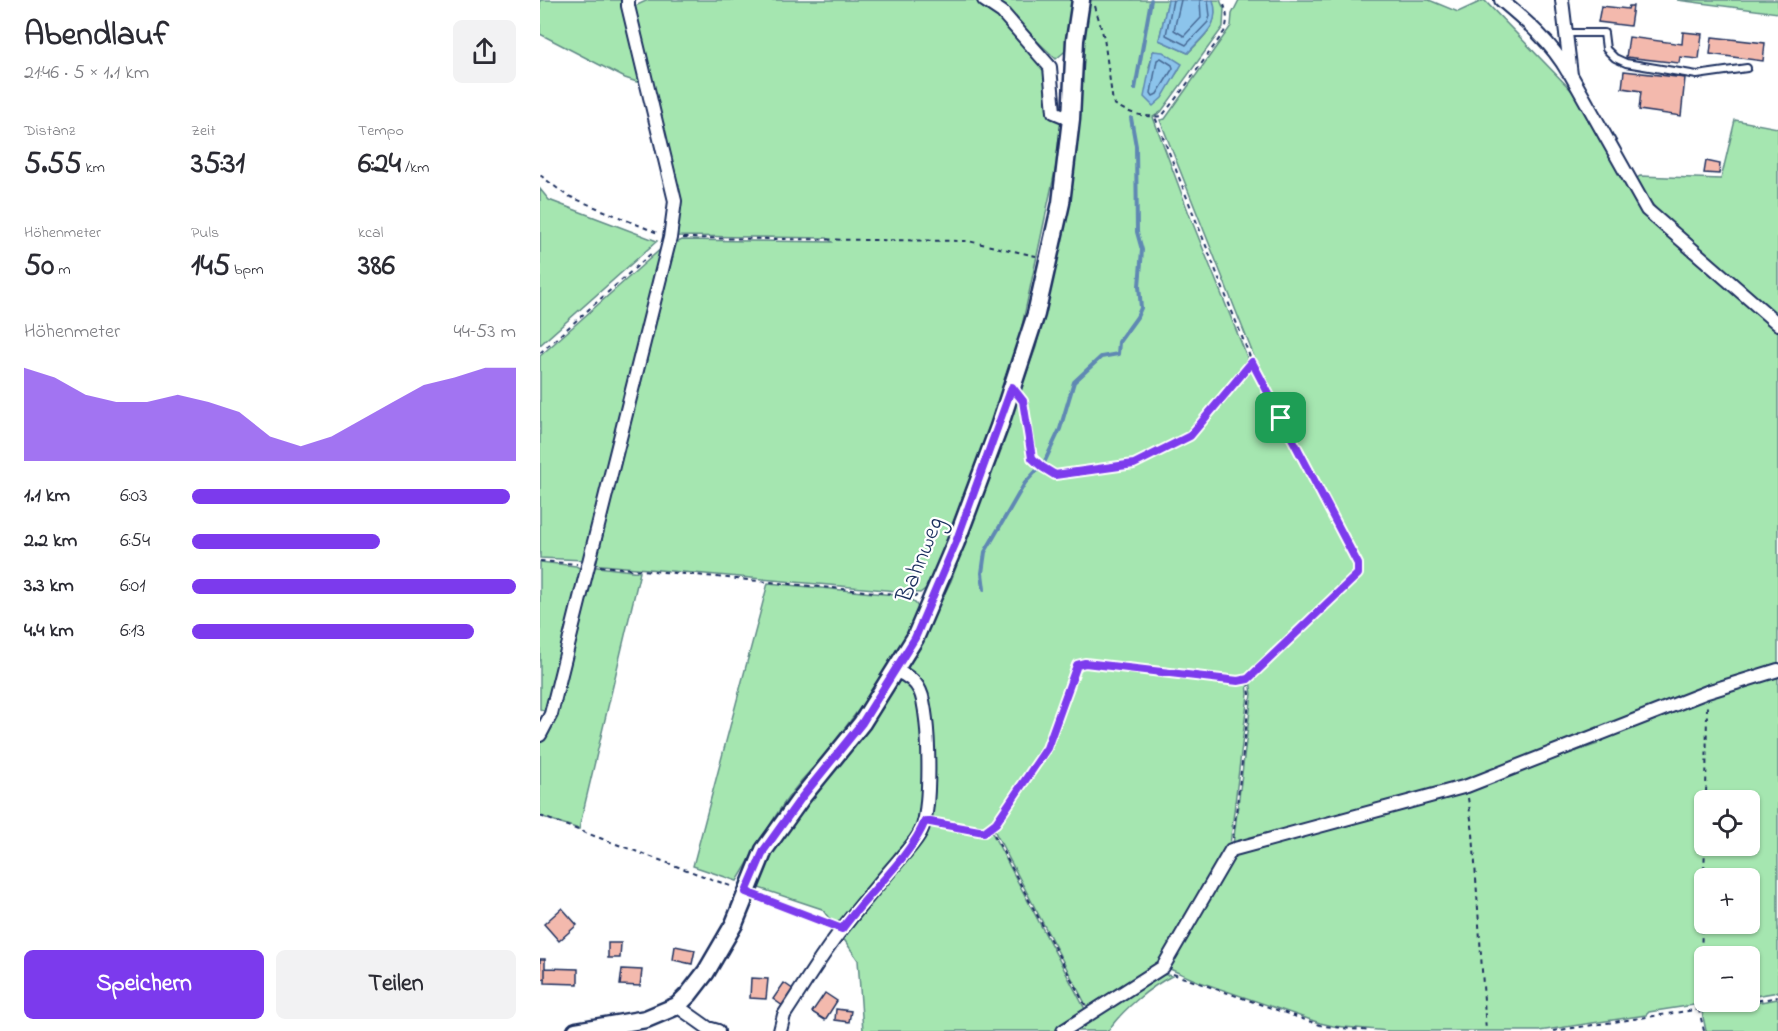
<!DOCTYPE html>
<html lang="de">
<meta charset="utf-8">
<style>
:root{--surface:#fff;--page:#f2f2f3;--text:#2b2b33;--muted:#7c7c81;--accent:#7c3aed}
body{margin:0;font-family:"Indie Flower",sans-serif;background:var(--page);color:var(--text);height:100vh;display:flex;flex-direction:column;font-size:22px;white-space:nowrap}
*{box-sizing:border-box;margin:0}
p{font-size:20px;color:var(--muted)}
.icon{flex:none;width:33px;height:33px;fill:none;stroke:currentColor;stroke-width:2;stroke-linecap:round;stroke-linejoin:round}
.map{position:relative;flex:1;overflow:hidden}
.drawer{display:flex;flex-direction:column;background:var(--surface);width:540px}
.drawer>*{flex:none}
.tools{position:absolute;left:1154px;top:790px;display:grid;gap:12px}
.tools a{display:grid;place-items:center;width:66px;height:66px;border-radius:9px;background:var(--surface);box-shadow:0 2px 4px #0004;font-size:30px}
.pin{position:absolute;display:grid;place-items:center;width:51px;height:51px;color:#fff;margin:-26px;border-radius:12px;box-shadow:0 3px 9px #0006}
.round{display:grid;place-items:center;flex:none;width:63px;height:63px;border-radius:9px;background:var(--page)}
.summary{display:flex;align-items:center;justify-content:space-between;height:102px;padding:0 24px}
h1{font-size:33px;font-weight:700;line-height:45px}
.stats{display:grid;grid-template-columns:repeat(3,1fr);gap:9px;height:102px;padding:6px 24px}
.stats div{display:grid;align-content:center}
.stats b{font-size:30px;font-weight:700}
.stats small{font-size:16px;font-weight:400}
.stats p{font-size:16px}
.chart{height:168px;padding:12px 24px}
.chart p{display:flex;justify-content:space-between}
.chart svg{width:100%;height:108px;margin-top:6px;fill:var(--accent);opacity:.7}
.cta{display:flex;gap:12px;margin-top:auto;padding:12px 24px}
.cta a{flex:1;height:69px;border-radius:9px;background:var(--accent);color:#fff;font-size:24px;font-weight:700;line-height:69px;text-align:center}
.cta a+a{background:var(--page);color:var(--text)}
ul{padding:0 24px;list-style:none;font-size:20px}
li{display:grid;grid-template-columns:96px 72px 1fr;align-items:center;height:45px}
li i{height:15px;border-radius:8px;background:var(--accent)}
main{display:flex;flex:1;min-height:0}
.map>svg:first-child{display:block}
.green{fill:#a5e6b0;stroke:#608a87;stroke-width:1.5;fill-rule:evenodd}
.water{fill:#8cc4eb;stroke:#5f88b3;stroke-width:1.5}
.lines{fill:none;stroke-linecap:round;stroke-linejoin:round}
.shore{stroke:#486b96;stroke-width:1.5}
.stream{stroke:#5f88b3;stroke-width:4}
.building{fill:#f3b9ad;stroke:#1b2f5e;stroke-width:1.5}
.lane-casing{stroke:#1b2f5e;stroke-width:10}
.street-casing{stroke:#1b2f5e;stroke-width:16}
.secondary-casing{stroke:#1b2f5e;stroke-width:21}
.path{stroke:#1b2f5e;stroke-width:2;stroke-dasharray:4.5 4.5;stroke-linecap:butt}
.lane{stroke:#fff;stroke-width:6}
.street{stroke:#fff;stroke-width:12}
.secondary{stroke:#fff;stroke-width:16}
.route-casing{stroke:#fff;stroke-width:12}
.route{stroke:#7c3aed;stroke-width:8}
.labels{text-anchor:middle;dominant-baseline:central;stroke-width:4.5;stroke-linejoin:round;paint-order:stroke}
.street-label{font-size:24px;fill:#1b2f5e;stroke:#fff}
</style>
<main>
<section class="drawer">
<div class="summary"><div><h1>Abendlauf</h1><p>21:46 · 5 × 1.1 km</p></div><a class="round"><svg class="icon" aria-label="share" viewBox="0 0 24 24"><path d="M12 15V3M7 8l5-5 5 5M5 13v7h14v-7"/></svg></a></div>
<div class="stats">
<div><p>Distanz</p><b>5.55<small> km</small></b></div>
<div><p>Zeit</p><b>35:31</b></div>
<div><p>Tempo</p><b>6:24<small> /km</small></b></div>
</div>
<div class="stats">
<div><p>Höhenmeter</p><b>50<small> m</small></b></div>
<div><p>Puls</p><b>145<small> bpm</small></b></div>
<div><p>kcal</p><b>386</b></div>
</div>
<div class="chart"><p><span>Höhenmeter</span>44–53 m</p>
<svg viewBox="0 0 160 44" preserveAspectRatio="none"><path d="M0 44V6L10 10L20 17L30 20L40 20L50 17L60 20L70 24L80 34L90 38L100 34L110 27L120 20L130 13L140 10L150 6L160 6V44z"/></svg>
</div>
<ul>
<li><b>1.1 km</b>6:03<i style="width:98%"></i></li>
<li><b>2.2 km</b>6:54<i style="width:58%"></i></li>
<li><b>3.3 km</b>6:01<i style="width:100%"></i></li>
<li><b>4.4 km</b>6:13<i style="width:87%"></i></li>
</ul>
<div class="cta"><a>Speichern</a><a>Teilen</a></div>
</section>
<div class="map">
<svg width="1238" height="1031" viewBox="0 0 1238 1031">
<rect width="100%" height="100%" fill="#fff"/>
<filter id="ink" filterUnits="userSpaceOnUse"><feTurbulence type="fractalNoise" baseFrequency=".0167" numOctaves="2"/><feDisplacementMap in="SourceGraphic" scale="12" xChannelSelector="R" yChannelSelector="G"/><feConvolveMatrix kernelMatrix="1 2 1 2 8 2 1 2 1" color-interpolation-filters="sRGB"/></filter>
<g filter="url(#ink)">
<path class="green" d="M0,0H82L103,84L85,78L0,34Z
M108,0H439L453,9L505,66L525,124L479,340L457,409L405,544L389,586L380,593L51,564L132,245L142,240L292,242L287,238L135,236L139,206L91,10L95,6Z
M450,0H533L530,47L516,59L469,14Z
M548,0H628L619,40L648,53C664,36 680,26 673,0H680L684,9L683,27L621,112L613,117L651,219L709,362L648,434L594,461L517,472L513,476L595,465L652,437L712,365L816,564L817,573L708,678L698,680L545,661L536,663L505,748L454,822L444,830L390,820L388,697L383,681L367,667L411,581L496,347L526,219ZM614,51L639,70L632,80L609,67Z
M699,0H889L918,12L944,0L1033,92L1086,185L1238,328V992L1209,997V957H1164V1002H1173L1109,1012L1106,1015L999,1031H849L793,1026L780,1023L657,981L630,969L631,964L694,856L705,850L925,788L1058,744L906,788L693,845L712,694L710,680L820,575V564L715,359L620,120L625,119L691,26L692,14ZM1164,801H1209V846H1164ZM1164,879H1209V924H1164Z
M1137,0H1238V13Z
M1195,120L1238,128V318C1189,275 1130,235 1094,180L1100,176L1181,179Z
M0,189L9,200L117,241L0,345Z
M123,247L44,560L0,558V356Z
M0,562L36,566L43,570L8,713L0,709Z
M49,566L100,572L39,829L0,816V740Z
M228,583L365,596C374,601 380,605 379,616L341,680L280,761C244,794 222,840 197,881L153,866Z
M545,665L698,683L707,681L708,694L690,845L626,958L614,969L554,1008L547,1007L453,828L458,824L508,750L538,667Z
M358,678L368,680L379,699L382,720L385,801L376,831L297,929L282,909L219,888L218,883L235,846Z
M389,823L444,834L450,829L547,1013L517,1031H323L318,960L301,935Z
M622,974L632,976C611,986 581,1011 568,1031H532Z
M1238,999V1031H1166L1162,1012Z"/>
<path class="water" d="M628,0H673C681,26 663,35 648,53L619,40Z
M613,51L623,52L642,64L622,98L613,106L604,97Z"/>
<g class="lines">
<path class="shore" d="M633,0L626,35L646,45L668,22L670,16L668,0
M641,0L634,30L644,36L661,18L660,0
M621,58L632,65L633,68L617,94L613,96L611,93L617,60Z"/>
<path class="stream" d="M595,89L611,0
M504,463L520,429L534,382L561,357L578,354L579,342L597,317L601,308L599,286L602,250L597,232L596,146L591,118
M444,589L442,573L445,552L485,483L498,469"/>
</g>
<path class="building" d="M1061,6L1088,9L1089,6H1093L1090,26L1058,22Z
M1143,32L1162,34L1159,59L1140,57L1139,63L1086,57L1089,37L1142,44Z
M1172,37L1225,43L1223,61L1170,54Z
M1084,71L1145,78L1141,116L1099,110L1101,91L1082,88Z
M1166,161L1180,164L1179,174L1164,173Z
M22,908L37,925L19,941L4,924Z
M68,943H81L80,958H68Z
M135,946L155,950L152,964L133,960Z
M0,959H5V979H0Z
M5,968L38,969V984L5,983Z
M82,969L102,970L100,986L80,985Z
M211,978L228,979L226,999L210,998Z
M244,983L254,990L243,1006L233,999Z
M285,993L297,1001L285,1020L272,1012Z
M296,1009L311,1011L309,1022L295,1020Z"/>
<g class="lines">
<defs>
<path id="lane" d="M1026,33H1064L1066,49L1075,58L1086,63L1157,75L1207,68"/>
<path id="street" d="M444,0L462,12L510,67L514,112L531,119
M961,0C986,21 1012,43 1028,72
M1022,0L1031,75L1107,210L1238,324
M0,735L11,714L130,238L135,201L88,6V0
M137,1006L168,1028L178,1031
M240,1031L244,1015C264,985 283,952 306,924C323,902 341,881 359,860C366,851 376,842 381,831C392,810 390,712 380,691C375,680 366,675 356,671
M523,1031L623,967L691,850L927,786L1167,692L1238,670"/>
<path id="secondary" d="M36,1031L106,1019L137,1006L149,994L166,972L194,924L224,850L262,797L322,723L375,638L416,542L459,427L496,314L521,203L531,119L535,40L541,0"/>
</defs>
<use href="#lane" class="lane-casing"/>
<use href="#street" class="street-casing"/>
<use href="#secondary" class="secondary-casing"/>
<path class="path" d="M555,6L564,38L573,103C586,113 605,118 622,116L644,88L684,32C689,21 687,11 682,0
M0,175L26,195L120,234
M143,238L428,241L496,256
M0,353L114,251
M482,400L492,458L502,467L515,475L594,464L650,436L712,362
M0,561L37,564
M60,566L377,596
M928,798L933,833L946,1031
M1166,801L1167,704
M0,816L193,887
M397,824L445,832L457,823L507,748L537,665L545,663L698,681L708,679L818,574V565L712,362L615,117
M450,827L545,1005
M693,838L710,694L708,680
M221,897L291,925
M633,974L783,1026L831,1031
M1209,1002L1238,997
M1013,1031L1208,1002
M1164,1031L1159,1010L1165,846"/>
<use href="#lane" class="lane"/>
<use href="#street" class="street"/>
<use href="#secondary" class="secondary"/>
</g>
</g>
<g class="lines" filter="url(#ink)">
<defs>
<path id="route" d="M712,362L818,564V574L708,679L698,681L545,663L537,665L507,748L456,823L444,832L385,821C371,857 325,896 302,929L206,892L224,850L262,797L322,723L375,638L416,542L472,387L483,401L492,458L502,467L515,475L594,464L650,436Z"/>
</defs>
<use href="#route" class="route-casing"/>
<use href="#route" class="route"/>
</g>
<g class="labels">
<g class="street-label">
<text transform="translate(381 560) rotate(-68)">Bahnweg</text>
</g>
</g>
</svg>
<div class="tools">
<a><svg class="icon" aria-label="locate" viewBox="0 0 24 24"><circle cx="12" cy="12" r="6"/><path d="M12 2v4M12 18v4M2 12h4M18 12h4"/></svg></a>
<a>+</a>
<a>−</a>
</div>
<div class="pin" style="left:741px;top:418px;background:#1e9e55"><svg class="icon" aria-label="arrive" viewBox="0 0 24 24"><path d="M6 21V4h12l-3 4 3 4H6"/></svg></div>
</div>
</main>
